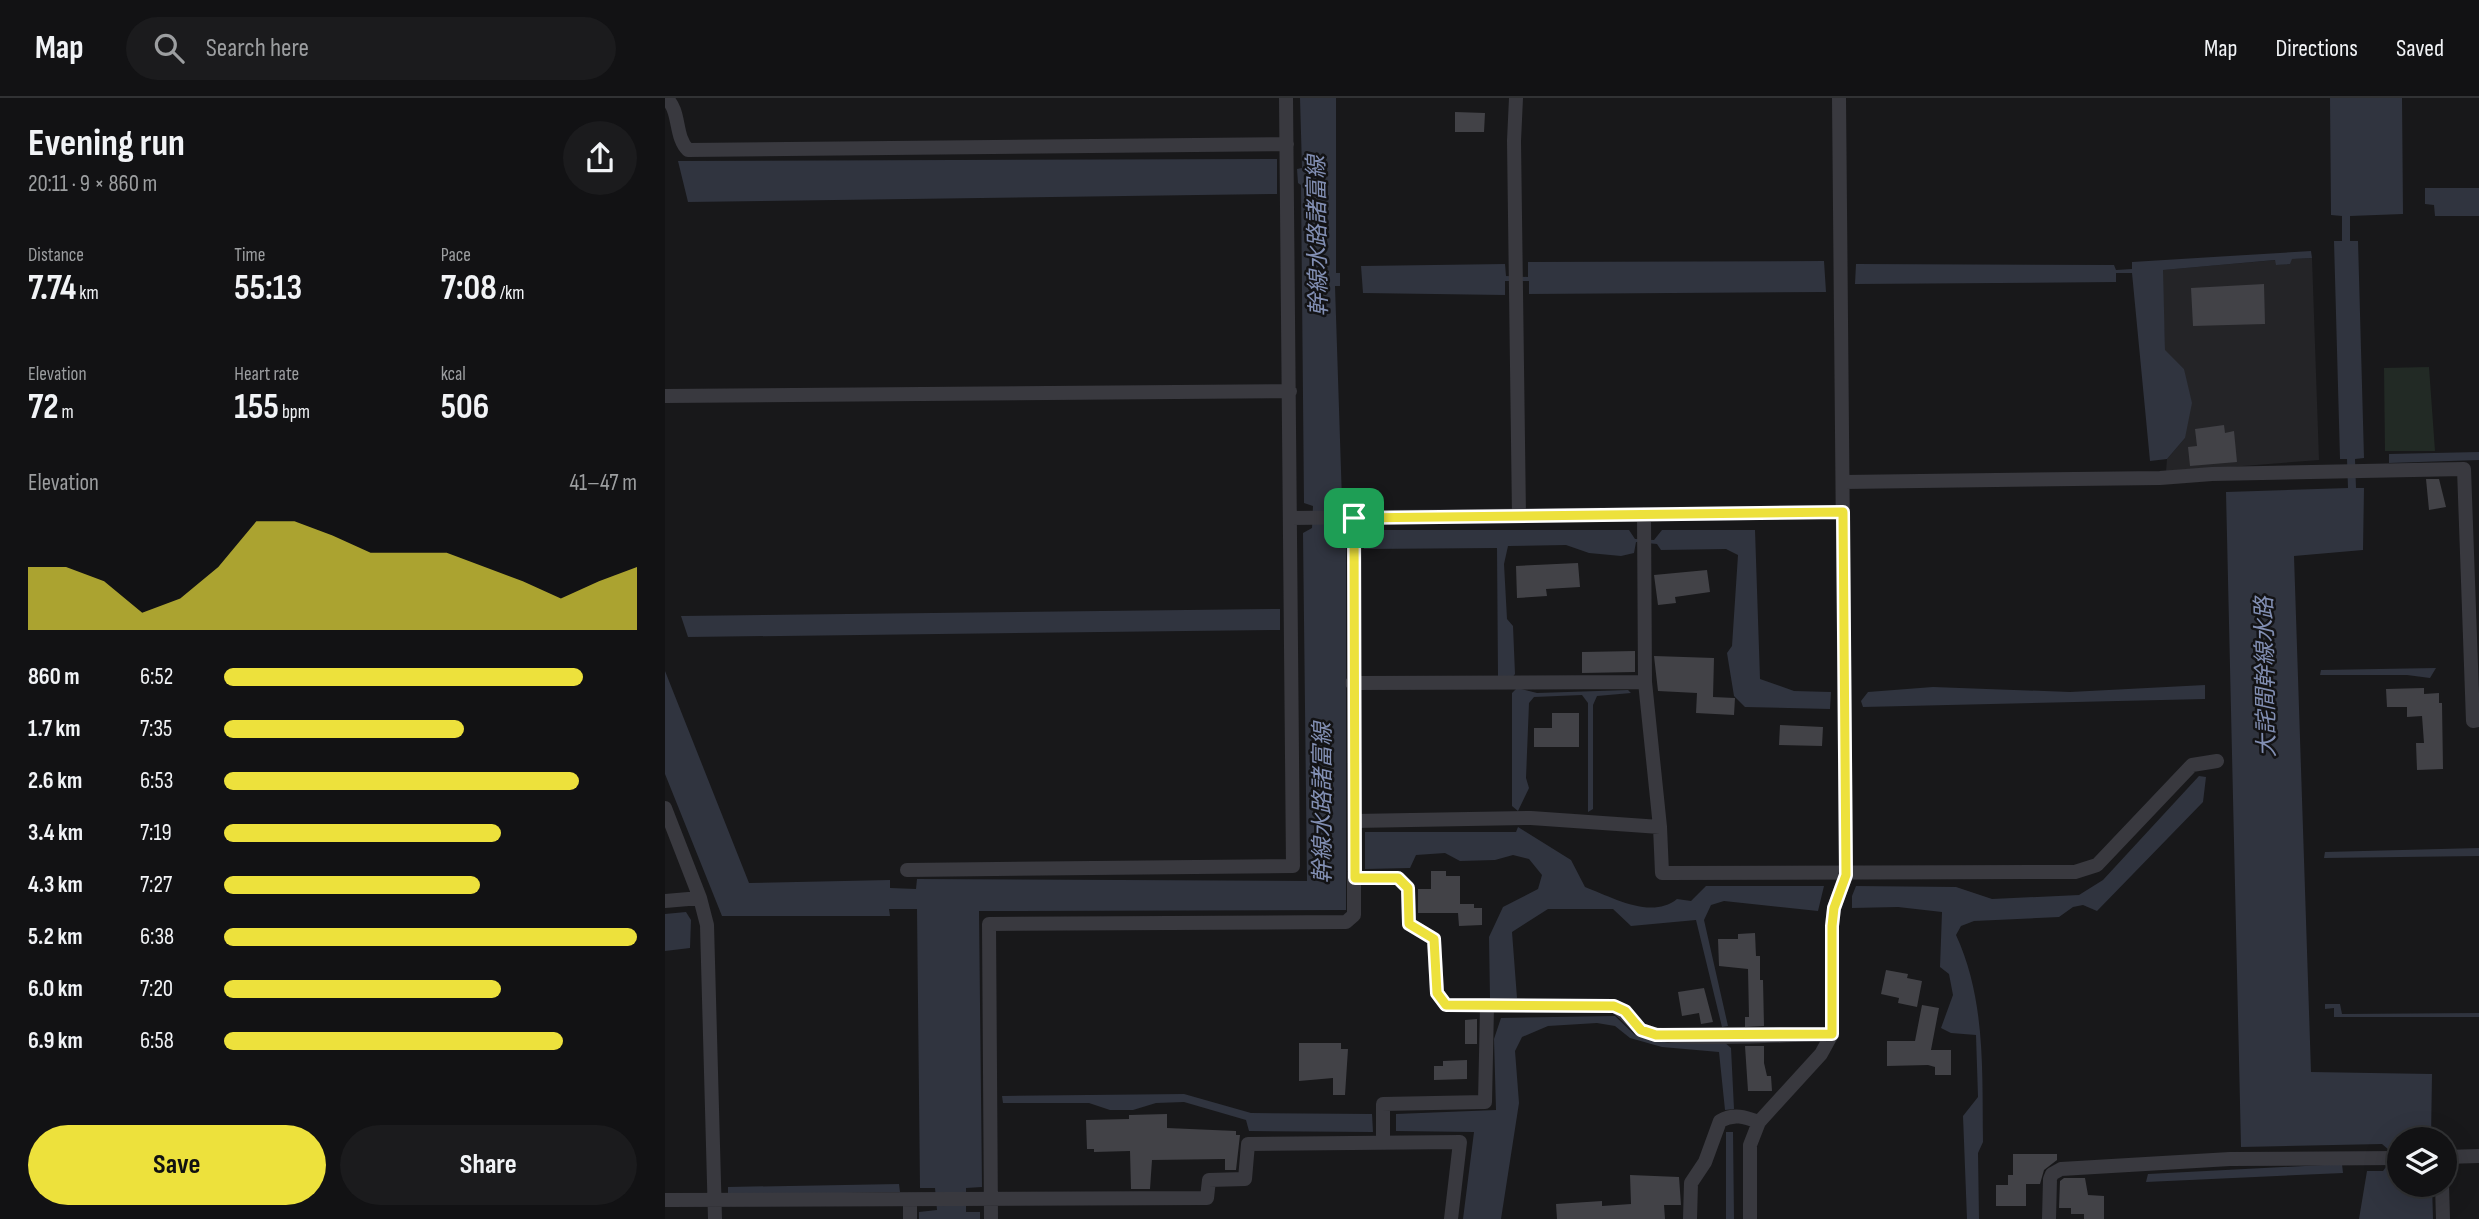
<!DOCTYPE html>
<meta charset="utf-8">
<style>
:root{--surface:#121214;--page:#1b1b1d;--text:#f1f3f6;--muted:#9c9ea0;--line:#313234;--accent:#ede13c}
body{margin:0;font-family:"Sofia Sans Condensed","Noto Sans JP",sans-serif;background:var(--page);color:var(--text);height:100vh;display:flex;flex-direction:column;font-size:26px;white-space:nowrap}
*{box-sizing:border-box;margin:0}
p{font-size:23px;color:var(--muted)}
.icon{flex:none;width:38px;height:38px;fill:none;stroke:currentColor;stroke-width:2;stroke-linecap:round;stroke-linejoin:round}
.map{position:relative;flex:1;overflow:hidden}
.drawer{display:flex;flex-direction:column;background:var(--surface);width:665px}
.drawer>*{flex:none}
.fabs{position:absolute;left:1722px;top:1029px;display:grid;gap:14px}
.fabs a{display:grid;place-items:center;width:70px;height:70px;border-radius:50%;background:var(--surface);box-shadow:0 7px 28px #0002,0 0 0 2px var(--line);font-size:35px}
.pin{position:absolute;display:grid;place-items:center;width:60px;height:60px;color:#fff;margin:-30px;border-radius:14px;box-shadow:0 4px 10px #0006}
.round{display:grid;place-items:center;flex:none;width:74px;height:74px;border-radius:37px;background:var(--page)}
.head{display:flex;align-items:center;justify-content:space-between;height:119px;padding:0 28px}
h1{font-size:38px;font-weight:700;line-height:52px}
.figures{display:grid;grid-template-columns:repeat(3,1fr);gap:10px;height:119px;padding:7px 28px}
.figures div{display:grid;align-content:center}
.figures b{font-size:35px;font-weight:700}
.figures small{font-size:19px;font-weight:400}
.figures p{font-size:19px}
.chart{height:196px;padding:14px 28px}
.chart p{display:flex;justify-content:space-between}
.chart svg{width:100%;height:126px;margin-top:7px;fill:var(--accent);opacity:.7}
.button{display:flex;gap:14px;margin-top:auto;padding:14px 28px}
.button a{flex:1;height:80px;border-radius:42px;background:var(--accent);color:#111;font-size:28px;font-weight:700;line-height:80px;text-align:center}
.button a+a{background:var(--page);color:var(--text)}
ul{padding:0 28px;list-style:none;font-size:23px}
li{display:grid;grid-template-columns:112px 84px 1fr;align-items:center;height:52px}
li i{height:18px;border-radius:9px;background:var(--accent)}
header{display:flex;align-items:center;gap:42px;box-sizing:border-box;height:98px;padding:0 35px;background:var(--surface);border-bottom:2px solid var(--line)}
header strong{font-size:33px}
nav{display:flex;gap:38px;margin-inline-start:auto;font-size:24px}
.search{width:490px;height:63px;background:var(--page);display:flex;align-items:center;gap:18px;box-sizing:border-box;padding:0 24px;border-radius:38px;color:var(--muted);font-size:26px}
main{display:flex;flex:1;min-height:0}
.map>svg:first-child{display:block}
.built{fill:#242427}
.green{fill:#222a25}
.water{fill:#30343f}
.building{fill:#424247}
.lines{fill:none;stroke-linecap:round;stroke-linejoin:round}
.street{stroke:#39393f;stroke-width:14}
.route-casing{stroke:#fff;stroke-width:14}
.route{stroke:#ede13c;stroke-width:9}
.labels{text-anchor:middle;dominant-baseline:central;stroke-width:5;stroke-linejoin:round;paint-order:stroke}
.water-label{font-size:23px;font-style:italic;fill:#828fb3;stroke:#131315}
</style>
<header>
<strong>Map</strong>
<div class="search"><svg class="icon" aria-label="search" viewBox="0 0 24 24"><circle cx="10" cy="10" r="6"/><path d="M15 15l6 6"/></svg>Search here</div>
<nav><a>Map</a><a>Directions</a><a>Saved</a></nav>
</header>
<main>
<section class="drawer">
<div class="head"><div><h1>Evening run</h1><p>20:11 · 9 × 860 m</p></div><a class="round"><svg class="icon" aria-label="share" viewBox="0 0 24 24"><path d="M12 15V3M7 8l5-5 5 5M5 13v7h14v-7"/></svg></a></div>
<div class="figures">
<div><p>Distance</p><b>7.74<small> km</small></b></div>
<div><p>Time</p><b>55:13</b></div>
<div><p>Pace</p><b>7:08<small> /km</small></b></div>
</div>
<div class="figures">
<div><p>Elevation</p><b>72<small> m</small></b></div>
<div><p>Heart rate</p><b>155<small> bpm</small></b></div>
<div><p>kcal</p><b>506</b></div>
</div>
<div class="chart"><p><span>Elevation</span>41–47 m</p>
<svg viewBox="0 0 160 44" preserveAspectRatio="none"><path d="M0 44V22L10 22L20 27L30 38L40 33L50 22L60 6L70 6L80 11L90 17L100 17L110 17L120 22L130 27L140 33L150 27L160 22V44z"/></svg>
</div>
<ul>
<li><b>860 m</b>6:52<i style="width:87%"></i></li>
<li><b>1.7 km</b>7:35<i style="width:58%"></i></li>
<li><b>2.6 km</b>6:53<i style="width:86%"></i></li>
<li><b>3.4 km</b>7:19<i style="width:67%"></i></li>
<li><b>4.3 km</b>7:27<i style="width:62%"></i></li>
<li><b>5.2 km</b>6:38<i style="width:100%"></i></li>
<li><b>6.0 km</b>7:20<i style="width:67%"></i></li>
<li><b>6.9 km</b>6:58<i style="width:82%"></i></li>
</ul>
<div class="button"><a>Save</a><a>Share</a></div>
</section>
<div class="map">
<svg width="1814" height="1121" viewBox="0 0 1814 1121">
<rect width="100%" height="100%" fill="#18181a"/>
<path class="built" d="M1647,160L1654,362L1501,374L1502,361L1520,340L1519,271L1500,253L1497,172L1611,162V167L1624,166L1626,161Z"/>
<path class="green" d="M1764,269L1770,353H1720L1719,270Z"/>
<path class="water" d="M635,0H671V175H675V188H670L677,403L670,408V429L681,434V812L314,813L317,1089L301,1090V1114H315V1121H254V1114L272,1112L270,1090H255L252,811H224L225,818H57L0,676V573L84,785L225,782V790L251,791L252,781L642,783L638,435L647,430L648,408L639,405L636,87L633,85L632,71L637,70Z
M1665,0H1737L1738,116L1685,118V143H1693L1699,360L1690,361L1691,390H1699L1698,452L1629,458L1646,974L1767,976L1766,1041H1734V1087H1767L1768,1121H1694L1702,1073H1718L1724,1065V1052L1717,1046L1576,1049L1561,394L1683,390L1682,361H1675L1669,143H1677V118L1666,117Z
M612,61V96L23,104L13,63Z
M1760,90H1814V118H1770L1769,107L1760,106Z
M1646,153L1647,160L1627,161L1625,166L1611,167L1610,162L1498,172L1500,252L1519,271L1527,305L1520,340L1502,361L1485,363L1467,175H1451V184L1190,186L1191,166L1449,167L1451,172L1467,171V164Z
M1159,163L1161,194L864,196V183H840V197L698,195L696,168L840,166L841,178L863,179V164Z
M1814,354V362L1724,365V356Z
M702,432H964L970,441L989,442L997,432H1090L1095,581L1129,593L1166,594L1165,611L1080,609L1069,598L1062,555L1067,548L1073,457L1061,451L996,452L992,446L971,444L969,455L956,458L924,455L901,447L843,448L839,466L842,521L848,528L850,576L846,581L833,579L832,450L699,451L698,442Z
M615,511V532L23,539L16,518Z
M1771,570L1765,580L1742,577H1655L1656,572Z
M1540,587V601L1198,609L1196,603L1203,594L1268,589L1405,594Z
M852,590L872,595L963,592L966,595L932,598L928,607V711L923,714V605L917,597L869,599L864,605L861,680L864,690L853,713L847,708V595Z
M1534,678L1541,679L1538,704L1432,813L1418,807L1408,809L1394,819L1309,823L1296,828L1291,837C1321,902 1317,974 1318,1044L1313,1055L1314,1121H1302L1298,1018L1313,999L1311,937L1286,935L1276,930L1288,897L1284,876L1275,869L1277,814L1233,809L1187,810V798L1191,788L1291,789L1327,801L1414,797L1438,782Z
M853,729L906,762L920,789C947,799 986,822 1012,801L1026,803L1041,788H1159L1153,813L1059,803L1046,807L1039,822L1063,928L1057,929L1031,822L966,828L948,811H883L847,834L852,900H825L824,839L838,809L873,791L877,777L864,761L848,757L830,762L795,763L780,755L751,757L745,770L700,771V734H851Z
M1814,750V758L1659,760L1660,754Z
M21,814L26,822L25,850L0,853V816Z
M1660,906H1675L1677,916L1814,915V919H1669V910L1660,911Z
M950,918L970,937L1004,945L1058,943L1066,950L1069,1011L1060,1012L1054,954L997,949L965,940L950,928L932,925L883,928L857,939L850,953L854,1005L836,1121H798L809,1034L731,1033V1016L831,1012L829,941L836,920Z
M519,996L586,1015L707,1016L708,1034L584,1033L581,1022L519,1004L491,1005L468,1012H445L424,1005H338L337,998Z
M1061,1034H1068L1069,1121H1061Z
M1677,1066L1678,1075L1481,1084L1483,1076Z
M234,1086L235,1094L63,1097V1089Z"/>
<path class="building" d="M790,14L820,15L819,34H790Z
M1599,186L1600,226L1528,228L1526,190Z
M1559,327L1560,335L1569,333L1572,364L1525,368L1523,349L1532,348L1530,331Z
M1761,381H1774L1781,409L1764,412Z
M913,465L915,489L881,491L882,498L852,500L851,468Z
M1042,472L1045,494L1010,499L1011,505L993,507L989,477Z
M970,553V574L917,575V554Z
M989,558L1049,560L1048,599L1070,600L1069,617L1031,615L1032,595L993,593Z
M1759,590V596L1774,595V605H1777L1778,671L1752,672L1751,645H1759L1757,618L1742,619V609H1722L1721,591Z
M887,615H914V649H869V630H887Z
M1115,627L1158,629L1157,648L1114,647Z
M766,773H781V778H795V806H809V810H817V827L794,828L793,815H753V791H766Z
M1090,835L1091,858H1095V882H1098L1099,928L1080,929V919H1084L1083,871L1054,868L1053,841H1073V836Z
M1221,872L1243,876L1242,880L1257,883L1252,909L1233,905L1234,900L1216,896Z
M1039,890L1048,924L1036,926L1034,915L1017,918L1013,894Z
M1257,907L1274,910L1266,952H1286V977H1270V969L1263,967L1222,968V943H1250Z
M812,921V946H800V922Z
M634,945H676V951H683L680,997H668V980L634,983Z
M1080,948H1099V965L1102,978H1106L1107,993H1083Z
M802,962V981L769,982V968H778V963Z
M502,1016V1030L571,1033V1037H575L571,1072H560V1061L487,1062L485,1091H466L465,1053L429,1054V1051H422L421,1022L464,1021V1017Z
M1348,1056H1392V1062L1379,1072L1375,1086H1361V1108H1331V1087H1343V1077H1348Z
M965,1077L1014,1079L1016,1107H999L1000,1121H892L891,1106L937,1103V1108L966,1106Z
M1399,1080H1420L1423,1097L1439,1098V1121H1419V1116H1406V1110H1394L1395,1083Z"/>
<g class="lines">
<path class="street" d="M1,0C16,13 9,38 23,52L622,46
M851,0L849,43L854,418
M0,298L625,293
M1179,384L1495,380L1547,376L1799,371L1808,623L1814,622
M979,416L980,584L995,729L997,775L1410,774L1432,767L1527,667L1552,663
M626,420L1178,414
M687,585L980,584
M0,710L35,800L42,827L50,1121
M689,723L866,720L995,729
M242,772L628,768L621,0
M690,780H733L743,790L744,826L769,841L772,895L781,907L949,908C961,914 967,925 977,932C999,945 1133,936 1167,936
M0,803L35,800
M718,1044V1006L820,1004L822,909
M1780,1059L1814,1058
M1777,1087L1778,1121
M0,1102L542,1100L544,1082L580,1081L583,1046L795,1044L786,1121
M245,1103V1121
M326,1121L324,826L681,824L689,817V420
M1025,1121L1026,1085L1040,1064L1055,1023C1069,1015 1080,1019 1094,1024
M1085,1121V1047L1094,1024L1156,956L1167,936V828L1169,810L1181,777L1174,0
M1384,1121L1385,1081L1387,1076L1396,1071L1565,1061L1734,1060"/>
</g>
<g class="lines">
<defs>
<path id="route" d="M1178,414L1181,777L1169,810L1167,828V936L991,937L976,932L960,913L949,908L781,907L772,895L769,841L744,826L743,790L733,780H690L689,420Z"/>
</defs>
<use href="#route" class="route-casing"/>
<use href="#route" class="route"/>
</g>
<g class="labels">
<g class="water-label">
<text transform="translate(653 138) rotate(-91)">幹線水路諸富線</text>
<text transform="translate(1601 579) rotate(-91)">大詫間幹線水路</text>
<text transform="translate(658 705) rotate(-90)">幹線水路諸富線</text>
</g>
</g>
</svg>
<div class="fabs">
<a><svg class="icon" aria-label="layers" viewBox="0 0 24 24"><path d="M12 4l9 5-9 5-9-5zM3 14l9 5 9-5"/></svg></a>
</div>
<div class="pin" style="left:689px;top:420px;background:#1e9e55"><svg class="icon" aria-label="arrive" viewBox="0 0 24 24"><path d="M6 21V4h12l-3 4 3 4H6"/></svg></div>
</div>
</main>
